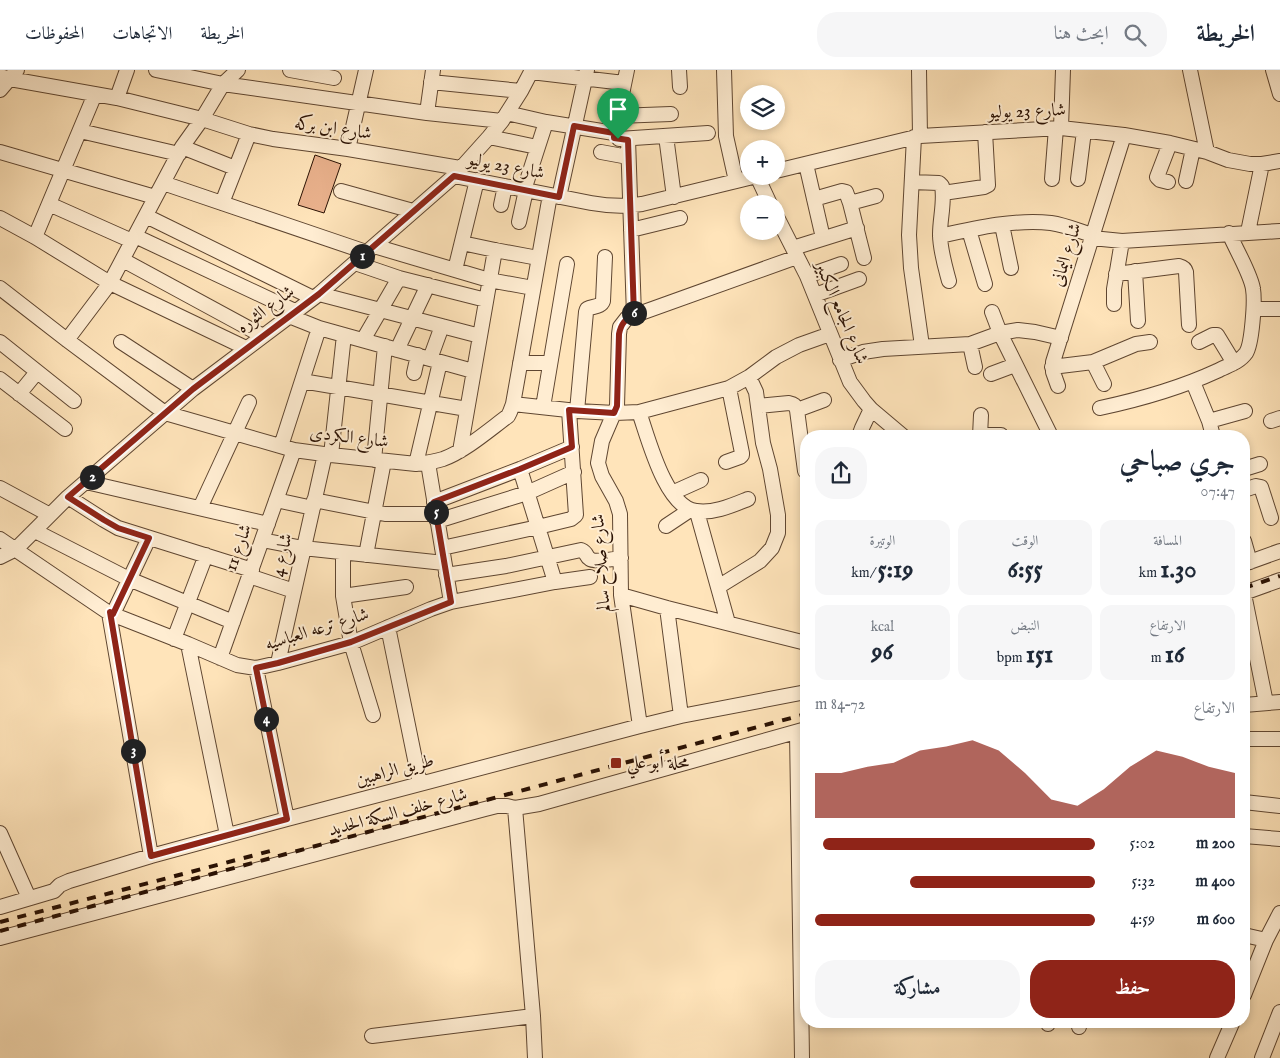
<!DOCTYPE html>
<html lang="ar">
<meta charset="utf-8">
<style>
:root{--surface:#fff;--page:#f6f6f7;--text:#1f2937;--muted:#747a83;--line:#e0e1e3;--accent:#8f2418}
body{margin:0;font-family:"IM FELL English",Amiri,serif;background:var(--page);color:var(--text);direction:rtl;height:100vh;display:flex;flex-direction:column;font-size:19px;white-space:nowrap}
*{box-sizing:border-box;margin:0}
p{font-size:16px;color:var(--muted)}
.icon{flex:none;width:28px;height:28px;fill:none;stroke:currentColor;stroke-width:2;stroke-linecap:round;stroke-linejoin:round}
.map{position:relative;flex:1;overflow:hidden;direction:ltr}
.panel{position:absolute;left:800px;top:360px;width:450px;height:598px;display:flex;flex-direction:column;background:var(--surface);border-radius:20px;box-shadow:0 2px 8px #0003;direction:rtl}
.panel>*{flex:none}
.tools{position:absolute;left:740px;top:15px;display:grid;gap:10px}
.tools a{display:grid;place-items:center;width:45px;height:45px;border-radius:50%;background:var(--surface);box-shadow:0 2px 8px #0003;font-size:25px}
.pin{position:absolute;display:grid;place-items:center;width:42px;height:42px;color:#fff;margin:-51px -21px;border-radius:50% 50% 50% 0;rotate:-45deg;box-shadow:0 0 5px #0007}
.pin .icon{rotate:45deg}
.km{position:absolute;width:25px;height:25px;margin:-12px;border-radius:50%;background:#222;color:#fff;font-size:14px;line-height:25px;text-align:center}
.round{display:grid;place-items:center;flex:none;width:52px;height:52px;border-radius:20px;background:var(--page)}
.overview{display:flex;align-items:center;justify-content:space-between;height:85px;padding:0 15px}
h1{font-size:28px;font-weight:700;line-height:38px}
.metrics{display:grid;grid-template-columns:repeat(3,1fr);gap:8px;height:85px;padding:5px 15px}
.metrics div{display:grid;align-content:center;border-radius:12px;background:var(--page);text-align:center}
.metrics b{font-size:25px;font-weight:700}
.metrics small{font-size:14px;font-weight:400}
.metrics p{font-size:14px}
.chart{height:140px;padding:10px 15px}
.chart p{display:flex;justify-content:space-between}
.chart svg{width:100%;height:90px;margin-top:5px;fill:var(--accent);opacity:.7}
.primary-button{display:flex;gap:10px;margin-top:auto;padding:10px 15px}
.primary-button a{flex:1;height:58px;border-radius:20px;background:var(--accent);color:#fff;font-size:20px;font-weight:700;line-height:58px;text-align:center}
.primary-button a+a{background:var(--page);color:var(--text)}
ul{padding:0 15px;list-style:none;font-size:16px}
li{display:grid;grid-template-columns:80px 60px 1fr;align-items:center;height:38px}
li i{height:12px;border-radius:6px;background:var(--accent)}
header{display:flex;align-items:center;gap:30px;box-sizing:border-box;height:70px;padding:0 25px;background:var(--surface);border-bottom:1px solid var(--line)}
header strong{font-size:24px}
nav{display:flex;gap:28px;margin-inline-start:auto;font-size:18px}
.search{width:350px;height:45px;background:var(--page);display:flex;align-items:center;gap:12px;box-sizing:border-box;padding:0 18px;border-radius:20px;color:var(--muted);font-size:19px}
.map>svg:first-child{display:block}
.building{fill:#e9b18c;stroke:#2a1103}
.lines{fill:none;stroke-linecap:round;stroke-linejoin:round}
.street-casing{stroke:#5f4631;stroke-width:16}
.street{stroke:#ffedd2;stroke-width:14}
.rail{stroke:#2a1103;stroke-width:4;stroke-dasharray:9 9;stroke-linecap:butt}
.route-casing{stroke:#fff;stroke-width:10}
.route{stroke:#8f2418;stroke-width:6}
.poi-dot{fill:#8f2418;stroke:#ffedd2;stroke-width:2}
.labels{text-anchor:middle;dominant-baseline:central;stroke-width:4;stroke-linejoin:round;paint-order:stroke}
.street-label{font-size:18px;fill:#2a1103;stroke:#ffedd2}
.poi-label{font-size:18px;fill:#2a1103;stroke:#ffedd2;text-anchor:start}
</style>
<header>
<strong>الخريطة</strong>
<div class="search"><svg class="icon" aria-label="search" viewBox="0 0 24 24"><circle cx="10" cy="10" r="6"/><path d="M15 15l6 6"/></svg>ابحث هنا</div>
<nav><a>الخريطة</a><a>الاتجاهات</a><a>المحفوظات</a></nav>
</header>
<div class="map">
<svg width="1280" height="988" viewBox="0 0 1280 988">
<rect width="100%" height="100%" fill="#ffe4ba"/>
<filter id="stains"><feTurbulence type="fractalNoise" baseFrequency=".004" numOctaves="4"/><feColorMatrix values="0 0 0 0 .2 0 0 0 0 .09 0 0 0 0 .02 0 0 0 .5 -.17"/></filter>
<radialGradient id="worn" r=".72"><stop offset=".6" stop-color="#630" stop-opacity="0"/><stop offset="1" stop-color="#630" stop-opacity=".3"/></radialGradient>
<path class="building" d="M315,85L341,94L324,143L298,135Z"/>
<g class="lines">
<defs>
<path id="street" d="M156,0L223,14L427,43L502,51
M290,0L334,8
M679,0L680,17
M724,0L726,66L736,111
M919,0L920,66
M1190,0L1207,82
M1273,0L1280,24
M531,2L624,13
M0,6L10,9L117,28L202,49L249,64L273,69L348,79L460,98
M431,12L521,21
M0,20L17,0
M117,28L127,0
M427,43L433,0
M507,43L546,52L614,63
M617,46L671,44
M1061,58L1063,0
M80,61L179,84
M614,63L627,0
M666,66L674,127
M489,67L537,77
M914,67L909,165L911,198L922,276
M619,69L708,63
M628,69L634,245
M182,77L235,98
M348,79L366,0
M0,82L155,127
M601,82L628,87
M806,94L823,168
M776,101L920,66L1061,58L1124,65L1170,73L1207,82L1228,90L1250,94H1262L1280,91
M454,106L591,133C608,136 624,137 642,134L757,106L770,134
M1052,109L1056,58
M1078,109L1084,61
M1186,111L1193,79
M912,112L939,113L942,116C945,131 940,148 940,164C940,180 945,196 949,211
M1168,112L1160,110L1157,107L1170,73
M163,113L366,182
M524,120L546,52
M341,121L413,141
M943,123L984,117L988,115L985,62
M559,127L587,0
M814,129L842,121L846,122L850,133L864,188
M222,133L249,64
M850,133L876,126
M49,134L132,171
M501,135L505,116
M776,145L807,206L850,312L864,331L871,339L903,366
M146,146L313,228
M0,148L35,167L110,213L246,278
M519,152L526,120
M1002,155L1011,198
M631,160L680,148
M969,160L985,214
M1248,162L1262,94
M135,166L295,241
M940,166C976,158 1015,149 1051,153C1065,155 1079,161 1092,165
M35,167L95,24
M1092,168L1122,171L1280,161
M462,173L495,180L538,188
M374,176L489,210L533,218
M793,178L857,158
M123,190L263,266
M355,193L399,208L486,230
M455,200L477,110
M1135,201L1138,251
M1116,204L1179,196C1183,197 1185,198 1186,202L1189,255
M807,206L841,194
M0,218L67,270L165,343L294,380L331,385L416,394C425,393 434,392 443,389C465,381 489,360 508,346L510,342L513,334L550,125
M319,224L480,266
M815,225L859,209
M1114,234V219L1122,171
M1254,239H1280
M992,242L1000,263L1051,366
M289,246L319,258L473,301
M67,270L110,213L182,77L202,49L223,14L238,0
M363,270L399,208
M0,272L74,331
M121,272L193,319
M1199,272L1213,265H1217L1234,293
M970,274L975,297
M397,280L428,215
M430,289L442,256
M840,290L863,282L883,279L970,274L1000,263L1018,260L1035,262L1061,268
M1093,292L1104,314
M520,293H550
M1052,297L1093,292L1136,274L1150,272
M414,303L418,285
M991,304L1015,295
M0,309L65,359
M302,311L467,339
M1193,312L1209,351L1213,366
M1058,316L1053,302V292L1124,65
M19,324L37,302
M513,334L577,341L615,343L639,342L729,318L749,307L776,287L799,275L830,264
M758,336L789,333C794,334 795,335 797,340L805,401
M543,337L567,194
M1100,338C1142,329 1178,319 1217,301C1226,296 1239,293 1246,283C1252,274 1255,231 1253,219C1251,204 1235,178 1229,163
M797,340L824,330
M577,341L586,242L587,239C593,236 601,237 603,231L605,187
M639,342C648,367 665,437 696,441C713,444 733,435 748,429
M1209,351L1245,341
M1271,351L1280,348
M980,365H1001
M859,366L862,358L871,339
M980,366L981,345
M281,376L319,258
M460,381L495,180
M331,385L344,265
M374,390L385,276
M726,392L740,387L742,385V383L729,318
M428,393L451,532
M416,394L440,292
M520,399L555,512
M1244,399L1260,394
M86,412L268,454
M0,418L50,445
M1244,420L1256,416L1261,417L1271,448
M672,423L701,410
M68,427L104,450L118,458L252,500
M276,430L313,438
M314,430L385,444H436
M434,432L520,399L572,377
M200,438L249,332
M697,442L728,553
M437,451L527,423L574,402
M666,456L690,440
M35,461L129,509L233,552
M0,469L109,543L188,574L237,595L256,598L278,593L351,573L431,539L451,532L555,512L590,507
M262,470L303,478L444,493
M1244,471L1250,492
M442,478L538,457L571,449L576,445L569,340
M343,483V526L351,573L373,645
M366,485L384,391
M0,487L16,479L68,427L193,319L319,224L454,106L489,67L502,51L521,21L532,0
M1244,494L1280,481
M446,505L506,496L581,480C588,483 585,486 590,489C594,492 614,489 621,488
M249,506L294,521
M718,517L760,491L772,478L778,463V445L770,399L763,373L756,322L749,307
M1244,523L1280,510
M1244,524L1266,633
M621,525L667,538L806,573
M343,526L406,517
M667,538L681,646
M109,543L151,786
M113,544L149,468
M388,557L420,714
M174,569L206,485
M188,574L227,765
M220,588L294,380
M278,593L325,384
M256,598L287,749
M1244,635L1280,632
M640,656L621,525L620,444L616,431L602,406L598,393L602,371L617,336L619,264L620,257L627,248L797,187
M797,662L802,988
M1244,669H1280
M1244,732L1280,736
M515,738L533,946L535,988
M0,763L29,828
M1244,766L1280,769
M0,837L54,821L60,815L69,811L151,786L287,749L640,656L681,646L806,622
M1244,865L1266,870
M0,868L485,739L497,736H507L515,738L539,734L806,659
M1244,925L1266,870L1280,843
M1048,954V951
M1079,957L1080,951
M372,966L533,946
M1217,988L1233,951
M1262,988L1280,942"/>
</defs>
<use href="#street" class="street-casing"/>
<use href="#street" class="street"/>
<path class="rail" d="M1244,518L1280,506
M0,852L278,779
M0,861L806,644"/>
</g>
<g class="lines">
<defs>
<path id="route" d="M574,56L614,63V68L628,70L634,245C625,249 621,254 619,264L617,336L614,343L569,340L572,377L520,399L434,432L451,532L351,572L278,593L256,598L287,749L151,786L110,542L113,544L149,468L118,458L104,450L68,427L193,319L319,224L454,106L559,127Z"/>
</defs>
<use href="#route" class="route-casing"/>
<use href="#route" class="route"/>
</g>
<rect class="poi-dot" x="610" y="687" width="12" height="12" rx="2.5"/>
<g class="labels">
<g class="street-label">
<text transform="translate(1027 42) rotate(-2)">شارع 23 يوليو</text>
<text transform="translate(333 59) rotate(8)">شارع ابن بركه</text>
<text transform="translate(506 97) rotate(11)">شارع 23 يوليو</text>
<text transform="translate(1067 185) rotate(-73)">شارع اليمانى</text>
<text transform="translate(266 240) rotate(-37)">شارع الثوره</text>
<text transform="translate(841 243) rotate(67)">شارع الجامع الكبير</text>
<text transform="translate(349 368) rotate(7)">شارع الكردى</text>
<text transform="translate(239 478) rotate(-70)">شارع 11</text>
<text transform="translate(283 485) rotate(-78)">شارع 4</text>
<text transform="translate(602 493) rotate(-94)">شارع صلاح سالم</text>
<text transform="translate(317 560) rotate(-17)">شارع ترعه العباسيه</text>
<text transform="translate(395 701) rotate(-15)">طريق الراهبين</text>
<text transform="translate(398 743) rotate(-15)">شارع خلف السكة الحديد</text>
</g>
<g class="poi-label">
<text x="627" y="693">محلة أبو علي</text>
</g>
</g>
<rect width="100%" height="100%" filter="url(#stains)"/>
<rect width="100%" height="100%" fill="url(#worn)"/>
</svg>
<div class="tools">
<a><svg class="icon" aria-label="layers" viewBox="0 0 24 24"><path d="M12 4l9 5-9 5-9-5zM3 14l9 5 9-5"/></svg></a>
<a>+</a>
<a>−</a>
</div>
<div class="pin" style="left:618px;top:69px;background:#1e9e55"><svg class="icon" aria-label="arrive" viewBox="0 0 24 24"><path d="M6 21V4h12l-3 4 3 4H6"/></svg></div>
<b class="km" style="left:362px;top:186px">1</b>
<b class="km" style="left:92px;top:407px">2</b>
<b class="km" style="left:133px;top:681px">3</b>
<b class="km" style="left:266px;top:649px">4</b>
<b class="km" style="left:436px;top:442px">5</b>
<b class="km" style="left:634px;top:243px">6</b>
<section class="panel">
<div class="overview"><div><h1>جري صباحي</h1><p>07:47</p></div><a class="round"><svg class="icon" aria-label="share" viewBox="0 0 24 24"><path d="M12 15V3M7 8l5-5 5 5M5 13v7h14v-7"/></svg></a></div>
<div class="metrics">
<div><p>المسافة</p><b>1.30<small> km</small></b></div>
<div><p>الوقت</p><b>6:55</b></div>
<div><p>الوتيرة</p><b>5:19<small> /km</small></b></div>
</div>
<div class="metrics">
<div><p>الارتفاع</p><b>16<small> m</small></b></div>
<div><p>النبض</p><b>151<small> bpm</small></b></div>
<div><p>kcal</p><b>96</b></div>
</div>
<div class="chart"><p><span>الارتفاع</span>72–84 m</p>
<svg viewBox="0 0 160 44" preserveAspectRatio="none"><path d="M0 44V22L10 22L20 19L30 17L40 11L50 9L60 6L70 11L80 22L90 35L100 38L110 30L120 19L130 11L140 14L150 19L160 22V44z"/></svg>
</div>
<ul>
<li><b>200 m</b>5:02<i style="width:97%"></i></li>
<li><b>400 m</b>5:32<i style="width:66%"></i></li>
<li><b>600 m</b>4:59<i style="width:100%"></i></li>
</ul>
<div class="primary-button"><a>حفظ</a><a>مشاركة</a></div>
</section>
</div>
